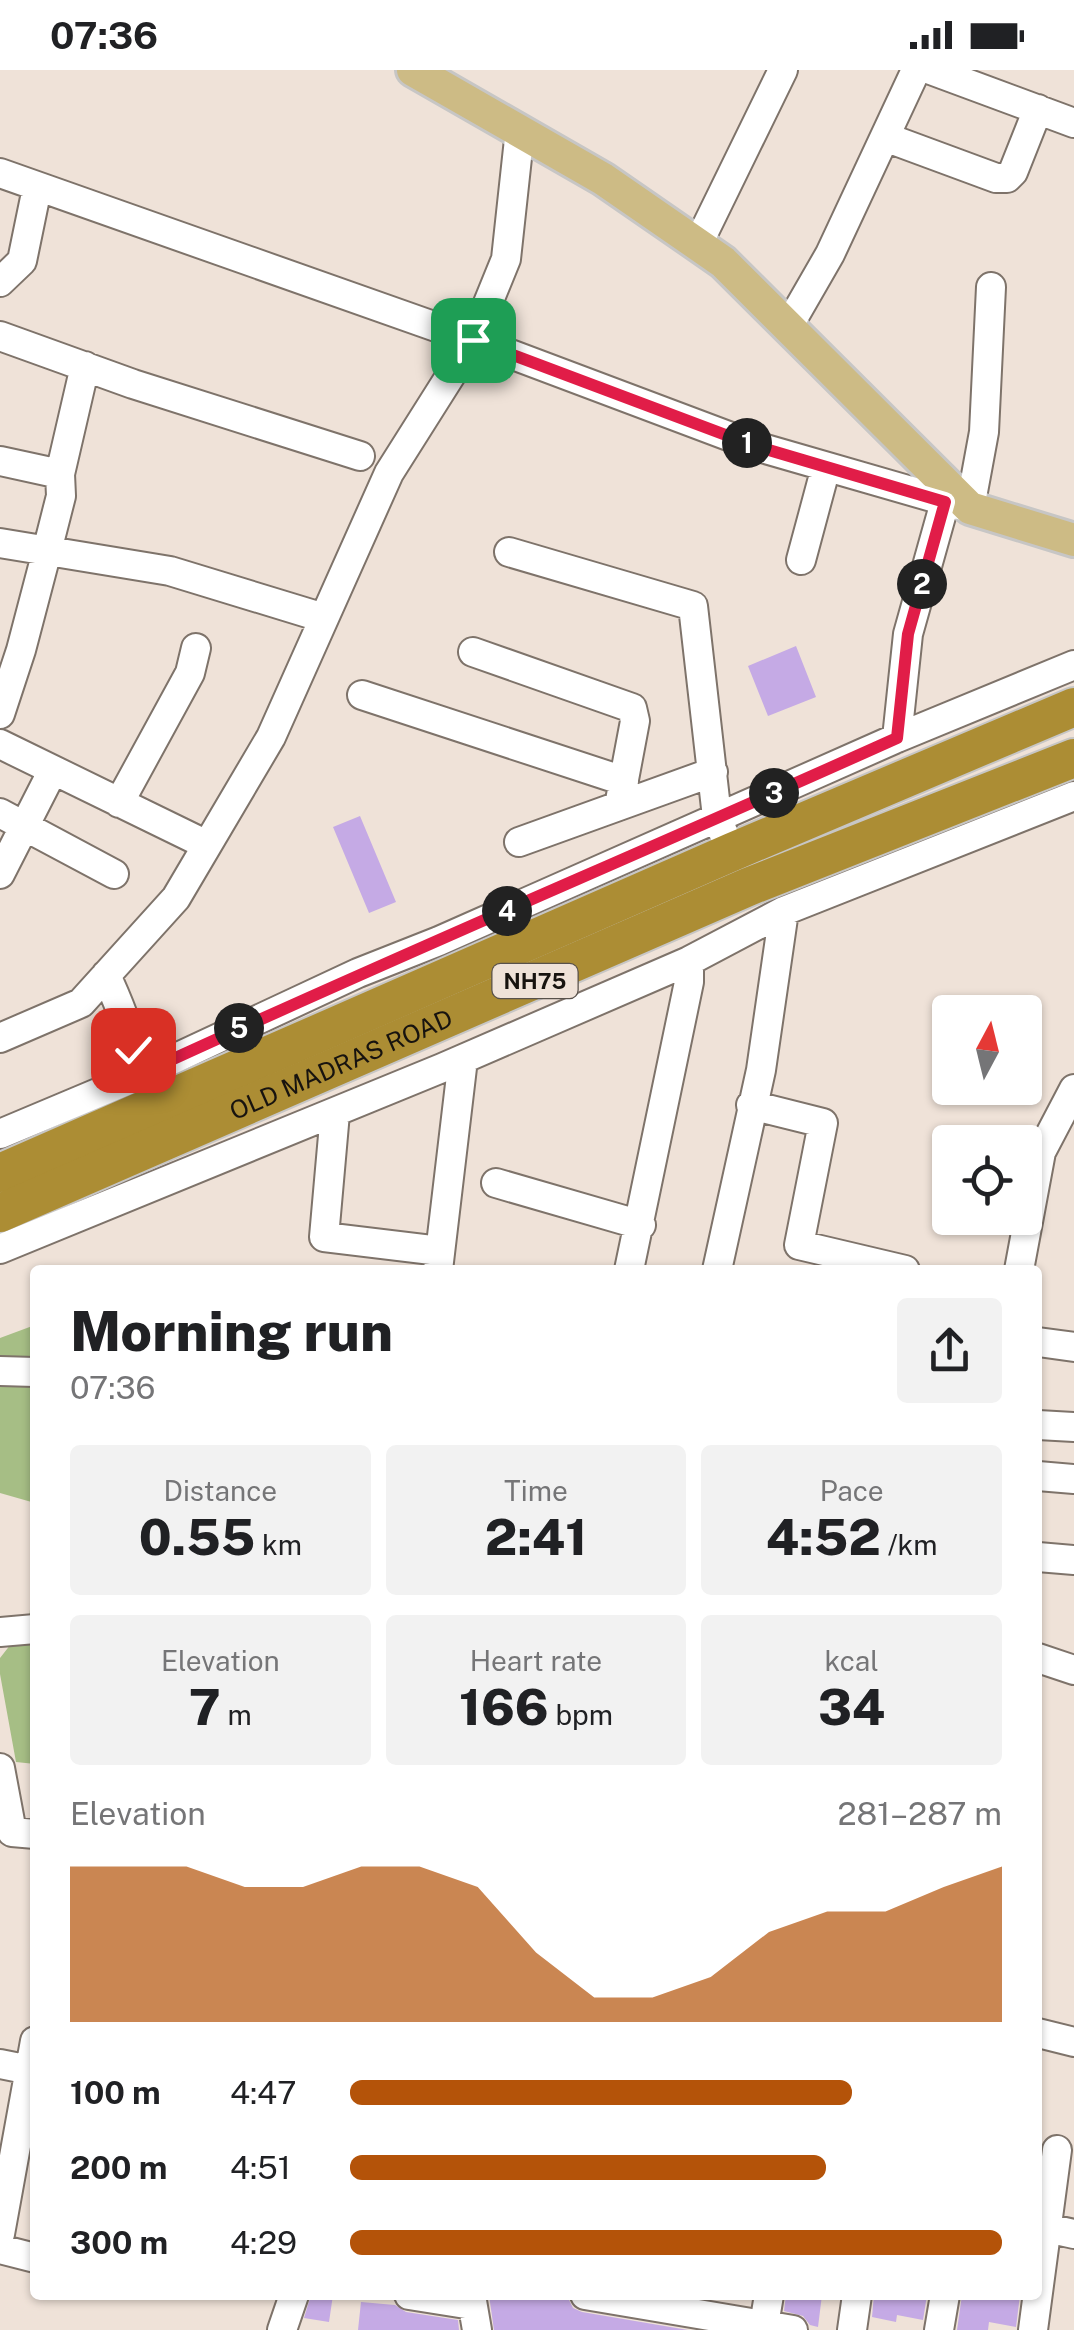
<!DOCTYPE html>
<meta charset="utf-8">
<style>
:root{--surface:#fff;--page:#f2f2f2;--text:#202124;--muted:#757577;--accent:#b45309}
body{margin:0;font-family:"Public Sans",sans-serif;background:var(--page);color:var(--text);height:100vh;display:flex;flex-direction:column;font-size:38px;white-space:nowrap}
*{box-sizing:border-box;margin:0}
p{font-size:32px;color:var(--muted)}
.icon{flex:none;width:55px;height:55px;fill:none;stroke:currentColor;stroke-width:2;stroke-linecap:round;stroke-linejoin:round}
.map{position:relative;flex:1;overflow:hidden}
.side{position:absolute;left:30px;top:1195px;width:1012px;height:1035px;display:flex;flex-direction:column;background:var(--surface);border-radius:10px;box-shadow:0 2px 8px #0004}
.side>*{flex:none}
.needle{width:65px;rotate:7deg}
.tools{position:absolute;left:932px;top:925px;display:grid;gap:20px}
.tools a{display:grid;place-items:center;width:110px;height:110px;border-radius:10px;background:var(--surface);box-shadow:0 2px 8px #0004;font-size:50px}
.pin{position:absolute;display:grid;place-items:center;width:85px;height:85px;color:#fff;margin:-42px;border-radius:20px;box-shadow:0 5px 15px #0006}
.km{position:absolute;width:50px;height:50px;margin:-25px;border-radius:50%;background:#222;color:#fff;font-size:28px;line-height:50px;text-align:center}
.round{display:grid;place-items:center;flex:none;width:105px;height:105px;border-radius:10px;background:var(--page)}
.overview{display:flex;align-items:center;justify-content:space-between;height:170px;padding:0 40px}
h1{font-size:55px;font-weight:800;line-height:75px}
.stats{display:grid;grid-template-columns:repeat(3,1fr);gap:15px;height:170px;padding:10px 40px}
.stats div{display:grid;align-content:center;border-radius:10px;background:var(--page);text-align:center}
.stats b{font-size:50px;font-weight:800}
.stats small{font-size:28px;font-weight:400}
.stats p{font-size:28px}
.chart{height:280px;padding:20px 40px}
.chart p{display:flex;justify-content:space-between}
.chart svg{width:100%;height:180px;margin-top:10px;fill:var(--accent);opacity:.7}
ul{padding:0 40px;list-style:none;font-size:32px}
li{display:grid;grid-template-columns:160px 120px 1fr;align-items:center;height:75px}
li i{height:25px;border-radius:12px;background:var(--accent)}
.status{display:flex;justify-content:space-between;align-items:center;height:70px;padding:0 50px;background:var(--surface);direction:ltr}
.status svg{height:28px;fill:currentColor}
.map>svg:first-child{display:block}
.green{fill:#a6be85}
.building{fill:#c5aae5}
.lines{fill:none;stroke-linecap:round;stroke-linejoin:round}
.minor-casing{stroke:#7e736a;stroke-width:32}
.major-casing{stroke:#c7c6c5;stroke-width:38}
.highway-casing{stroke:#c7c6c5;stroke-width:42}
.minor{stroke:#fff;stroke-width:28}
.major{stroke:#cdbb85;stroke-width:32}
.highway{stroke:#ac8d34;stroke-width:38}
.route-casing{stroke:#fff;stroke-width:20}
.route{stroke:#e11d48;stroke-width:12}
.labels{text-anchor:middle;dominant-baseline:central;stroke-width:9;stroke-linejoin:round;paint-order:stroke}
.shield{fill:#efe2d8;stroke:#58514b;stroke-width:2.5}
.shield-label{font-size:22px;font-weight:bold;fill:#17130f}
.street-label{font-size:25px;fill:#17130f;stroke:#efe2d8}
</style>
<div class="status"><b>07:36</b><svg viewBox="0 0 49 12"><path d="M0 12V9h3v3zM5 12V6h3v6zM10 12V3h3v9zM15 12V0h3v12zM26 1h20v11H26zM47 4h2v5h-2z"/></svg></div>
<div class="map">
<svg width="1074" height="2260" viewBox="0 0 1074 2260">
<rect width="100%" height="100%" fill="#efe2d8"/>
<path class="green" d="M35,1255V1433L0,1423V1268Z
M35,1482V1694L16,1692L0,1604V1588L29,1551Z"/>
<path class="building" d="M796,576L816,627L768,646L748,596Z
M360,746L396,832L369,843L333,757Z
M311,2225H333L329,2252L304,2248Z
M489,2225H553L568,2228L573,2238L582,2242L688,2260H494Z
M786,2225H822L818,2257L810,2255L803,2246L784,2241Z
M874,2225H927L923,2250L897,2245L896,2252L872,2247Z
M962,2225H1020L1016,2257L989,2252L988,2260H957Z
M361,2232L395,2235L406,2242L458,2250L459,2260H358Z"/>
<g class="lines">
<defs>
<path id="minor" d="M931,0L1074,53
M885,67L996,108H1007L1013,102L1038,39
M0,103L473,270L755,376L970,438L984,362L991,217
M698,174L783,0
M0,212L22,191L37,118
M788,257L830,184L916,0
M0,266L133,314L360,386
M0,391L60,404
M0,473L170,501L324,548
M509,482L693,536L717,747L723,762
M801,490L826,397
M473,582L632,638L635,651L619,736
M362,625L624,711
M0,644L21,580L47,481L61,426L60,404L85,296
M897,668L908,564L945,432
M0,674L207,775
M119,733L190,603L196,578
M0,743L114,804
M519,772L713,702
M0,804L53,700
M106,905C121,939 137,971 131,1009
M0,968L81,933L176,828L271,667L389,403L473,270L506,189L520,60
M751,1035L823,1053L799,1175L905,1200
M335,1043L324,1167L440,1181
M0,1064L131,1009L358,903L439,871L897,668L1074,595
M496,1113L641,1155
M0,1179L442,998L689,891L784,841L1074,726
M438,1200L463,989
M629,1200L689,912V891
M717,1200L761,1000L784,841
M1019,1200L1041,1082L1074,1019
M1038,1272L1074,1277
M0,1301L35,1302
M1038,1355L1074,1357
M1038,1406L1074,1409
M1038,1487L1074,1490
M0,1562L35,1559
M1038,1588L1074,1600
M0,1698L12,1762L35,1764
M1038,1963L1074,1972
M0,1994L30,2000
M1038,2156L1074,2164
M0,2164L35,1971
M0,2179L35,2188
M409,2225L472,2235
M471,2225L477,2260
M585,2225L793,2260
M764,2255L769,2225
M282,2260L294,2225
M852,2260L857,2225
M939,2260L945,2225
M1033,2260L1057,2080"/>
<path id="major" d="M413,0L603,109L723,192L970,438L1074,470"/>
<g id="highway">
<path d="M0,1103L732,782L1074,637"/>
<path id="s1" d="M0,1143L748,817L1074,688"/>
</g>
</defs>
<use href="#minor" class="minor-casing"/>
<use href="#major" class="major-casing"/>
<use href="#highway" class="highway-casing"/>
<use href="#minor" class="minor"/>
<use href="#major" class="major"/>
<use href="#highway" class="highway"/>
</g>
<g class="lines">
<defs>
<path id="route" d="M133,980L130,1009C384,891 642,783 897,668L908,564L945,432L755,376L473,270"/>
</defs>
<use href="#route" class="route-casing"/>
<use href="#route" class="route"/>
</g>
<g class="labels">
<rect class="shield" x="492.5" y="894" width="85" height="34" rx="8"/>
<g class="shield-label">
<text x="535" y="911">NH75</text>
</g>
<g class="street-label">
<text stroke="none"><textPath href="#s1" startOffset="372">OLD MADRAS ROAD</textPath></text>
</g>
</g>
</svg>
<div class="tools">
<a><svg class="needle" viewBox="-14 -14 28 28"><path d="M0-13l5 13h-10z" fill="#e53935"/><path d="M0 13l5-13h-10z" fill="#757577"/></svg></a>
<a><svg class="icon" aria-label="locate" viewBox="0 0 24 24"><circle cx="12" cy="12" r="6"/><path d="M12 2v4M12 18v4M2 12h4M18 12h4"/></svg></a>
</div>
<div class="pin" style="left:473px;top:270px;background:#1e9e55"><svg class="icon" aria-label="arrive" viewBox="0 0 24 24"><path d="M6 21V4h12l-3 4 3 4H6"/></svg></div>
<div class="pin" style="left:133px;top:980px;background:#d93025"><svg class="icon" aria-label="check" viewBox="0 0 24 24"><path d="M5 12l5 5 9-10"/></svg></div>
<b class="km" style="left:747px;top:373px">1</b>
<b class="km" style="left:922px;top:514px">2</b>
<b class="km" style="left:774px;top:723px">3</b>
<b class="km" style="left:507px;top:841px">4</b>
<b class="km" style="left:239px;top:958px">5</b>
<section class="side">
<div class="overview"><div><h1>Morning run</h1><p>07:36</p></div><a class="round"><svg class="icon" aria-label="share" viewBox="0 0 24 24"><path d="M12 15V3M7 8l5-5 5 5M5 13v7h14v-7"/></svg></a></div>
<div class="stats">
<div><p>Distance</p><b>0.55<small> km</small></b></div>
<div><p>Time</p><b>2:41</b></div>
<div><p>Pace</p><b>4:52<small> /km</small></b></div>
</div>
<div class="stats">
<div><p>Elevation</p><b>7<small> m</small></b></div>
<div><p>Heart rate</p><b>166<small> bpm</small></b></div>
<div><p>kcal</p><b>34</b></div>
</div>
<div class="chart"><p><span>Elevation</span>281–287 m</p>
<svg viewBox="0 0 160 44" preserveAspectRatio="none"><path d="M0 44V6L10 6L20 6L30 11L40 11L50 6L60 6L70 11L80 27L90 38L100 38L110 33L120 22L130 17L140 17L150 11L160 6V44z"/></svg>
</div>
<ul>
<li><b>100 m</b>4:47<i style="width:77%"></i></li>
<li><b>200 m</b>4:51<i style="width:73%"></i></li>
<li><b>300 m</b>4:29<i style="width:100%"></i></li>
</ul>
</section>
</div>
